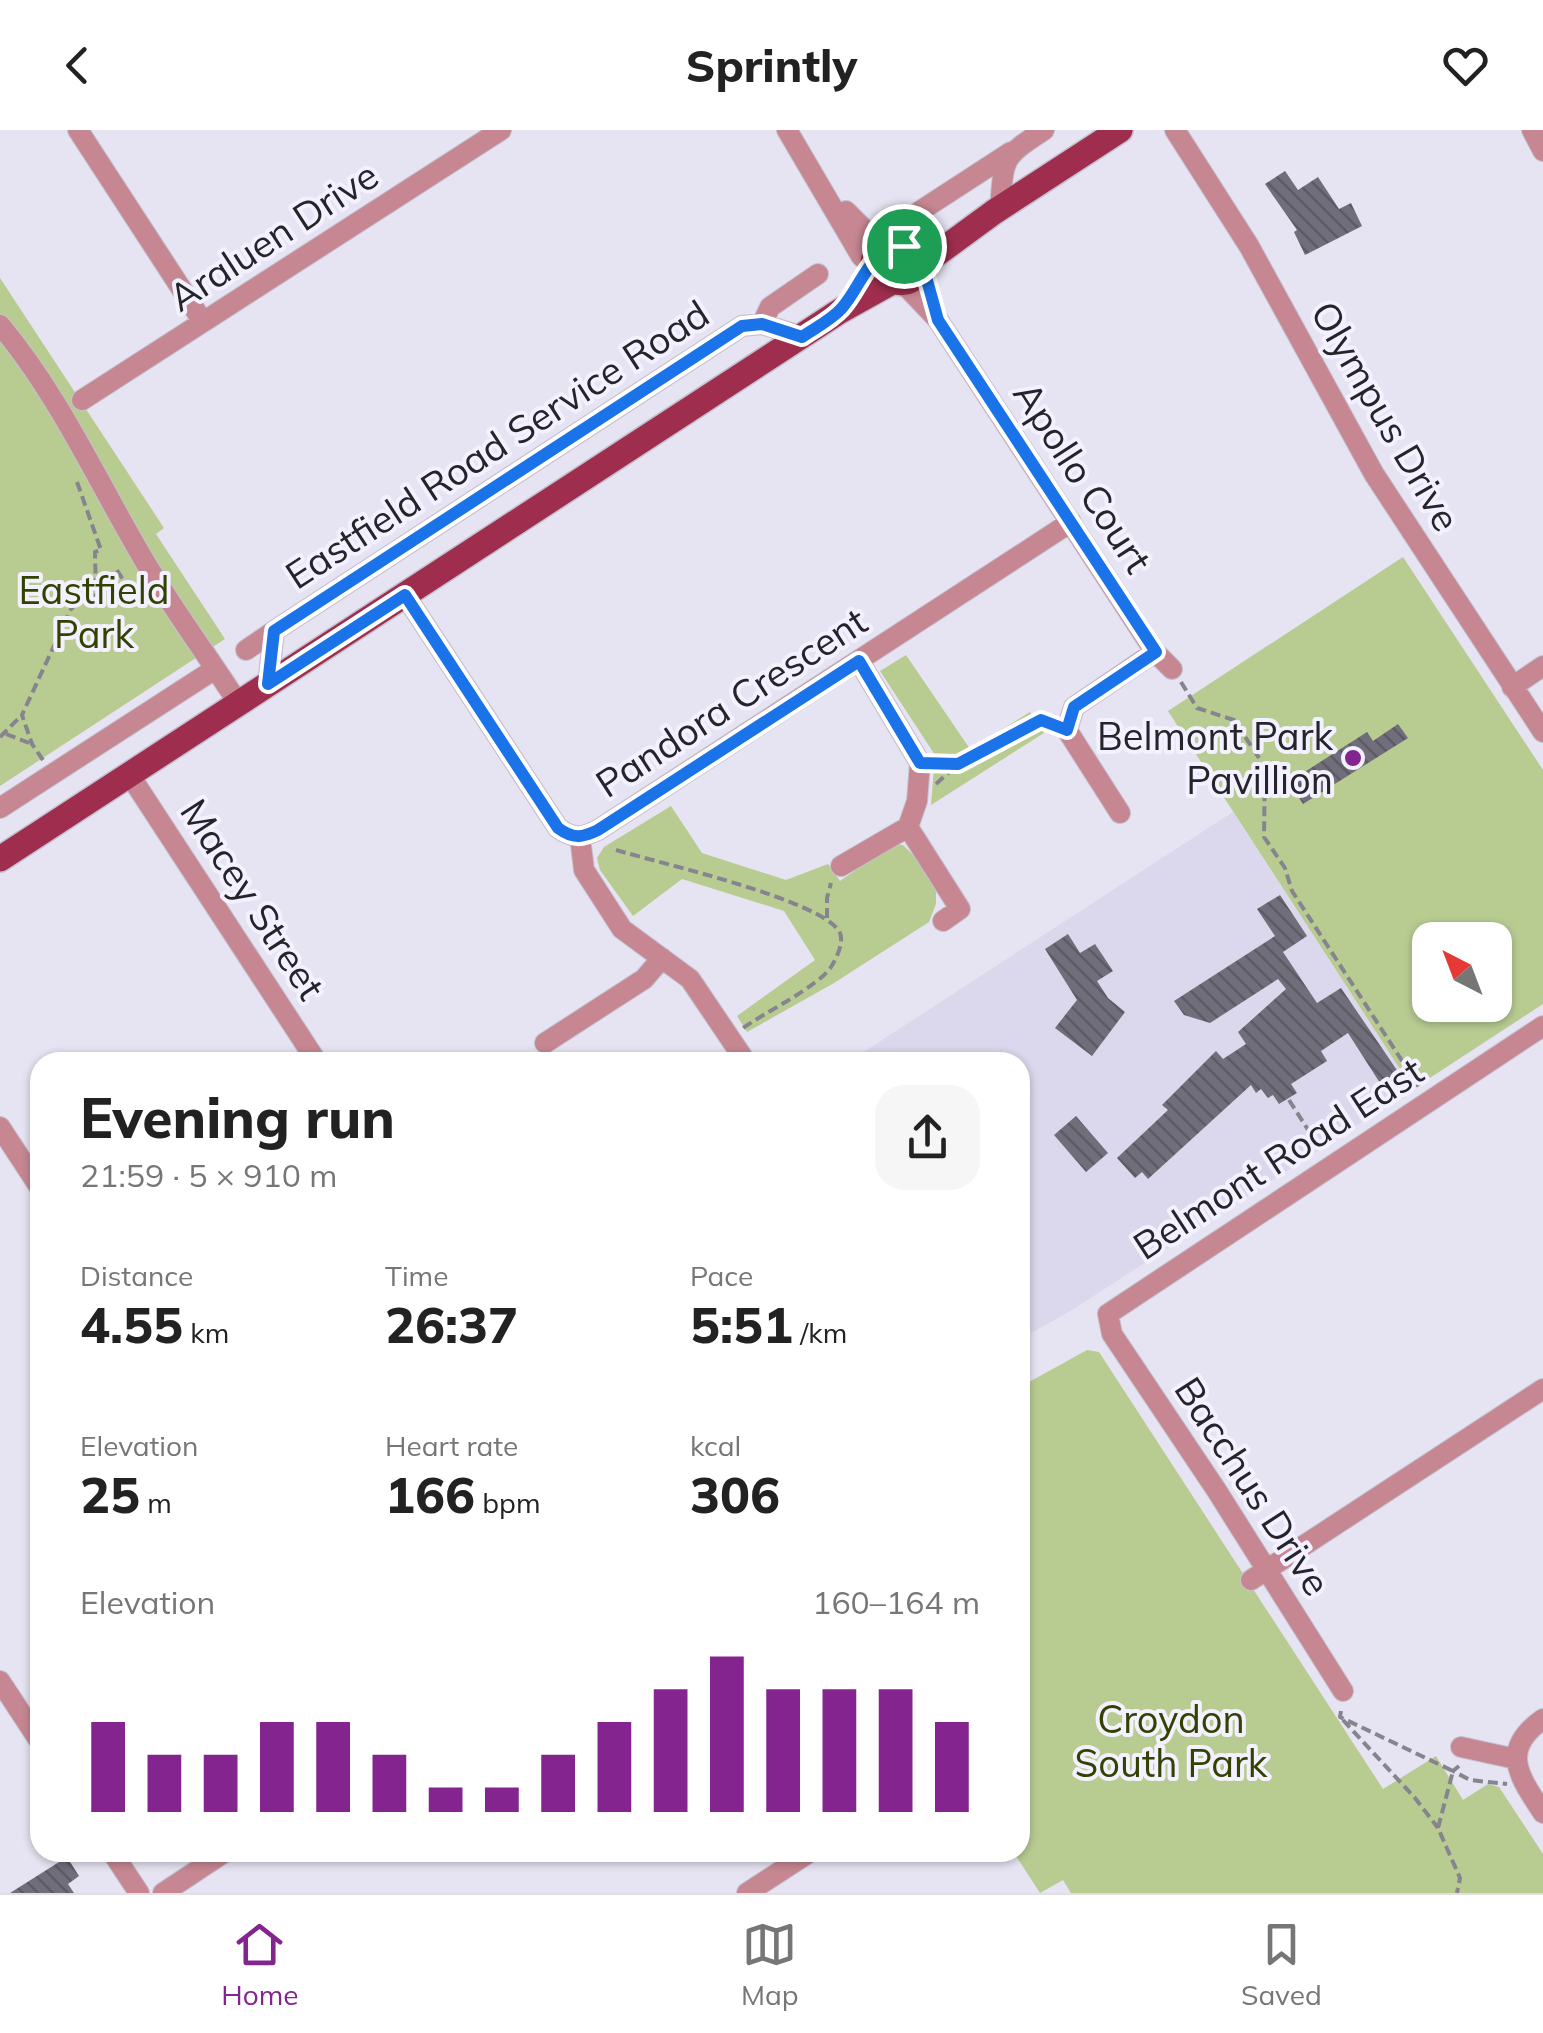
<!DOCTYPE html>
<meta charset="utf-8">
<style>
:root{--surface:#fff;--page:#f6f6f6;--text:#222;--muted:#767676;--line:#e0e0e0;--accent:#83248f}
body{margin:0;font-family:Mulish,sans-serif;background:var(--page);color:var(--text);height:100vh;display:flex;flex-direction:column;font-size:38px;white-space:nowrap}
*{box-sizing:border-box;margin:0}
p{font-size:32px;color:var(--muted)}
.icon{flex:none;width:55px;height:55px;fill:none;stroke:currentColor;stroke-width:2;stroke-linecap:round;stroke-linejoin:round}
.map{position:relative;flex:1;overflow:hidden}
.drawer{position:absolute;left:30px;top:922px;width:1000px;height:810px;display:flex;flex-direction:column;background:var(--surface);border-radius:30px;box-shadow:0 2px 8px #0004}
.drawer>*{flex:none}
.needle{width:65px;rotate:318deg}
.tools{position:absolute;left:1412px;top:792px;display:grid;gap:20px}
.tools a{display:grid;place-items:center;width:100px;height:100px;border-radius:20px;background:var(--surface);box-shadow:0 2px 8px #0004;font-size:50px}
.pin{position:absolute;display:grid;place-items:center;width:85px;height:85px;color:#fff;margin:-42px;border:5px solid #fff;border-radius:50%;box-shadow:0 2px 10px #0007}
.round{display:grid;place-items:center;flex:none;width:105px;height:105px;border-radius:30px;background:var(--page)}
.overview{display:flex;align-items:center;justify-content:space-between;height:170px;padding:0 50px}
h1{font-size:55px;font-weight:800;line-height:75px}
.figures{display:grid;grid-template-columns:repeat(3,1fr);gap:15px;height:170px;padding:10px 50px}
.figures div{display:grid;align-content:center}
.figures b{font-size:50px;font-weight:800}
.figures small{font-size:28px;font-weight:400}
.figures p{font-size:28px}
.chart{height:280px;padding:20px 50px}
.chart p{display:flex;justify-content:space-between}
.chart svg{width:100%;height:180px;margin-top:10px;stroke:var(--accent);stroke-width:6}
header{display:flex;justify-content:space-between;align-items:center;height:130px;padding:0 50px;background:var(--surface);font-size:45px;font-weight:800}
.tabs{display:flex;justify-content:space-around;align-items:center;height:140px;border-top:2px solid var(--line);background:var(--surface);font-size:28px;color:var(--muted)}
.tabs a{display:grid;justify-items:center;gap:5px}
.tabs .current{color:var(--accent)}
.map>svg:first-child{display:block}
.built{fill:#dbd7ec}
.park{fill:#b8cc92;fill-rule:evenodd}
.building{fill:url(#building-back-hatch)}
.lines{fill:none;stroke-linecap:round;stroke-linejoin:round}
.minor-casing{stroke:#c3c1ce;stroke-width:22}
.major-casing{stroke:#c3c1ce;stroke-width:28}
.path{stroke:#86848f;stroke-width:4;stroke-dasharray:10 5;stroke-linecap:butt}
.minor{stroke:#c68792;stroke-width:20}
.major{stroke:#9f2e4e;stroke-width:25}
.route-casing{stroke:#fff;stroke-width:20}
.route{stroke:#1a73e8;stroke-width:12}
.poi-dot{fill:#83248f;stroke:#f3f0ff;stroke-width:4}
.labels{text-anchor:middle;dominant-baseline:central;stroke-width:8;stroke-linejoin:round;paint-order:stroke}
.street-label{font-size:38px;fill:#25242a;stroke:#f3f0ff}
.park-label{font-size:38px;fill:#334200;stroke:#f3f0ff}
.poi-label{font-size:38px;fill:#25242a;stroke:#f3f0ff;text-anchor:end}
</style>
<header><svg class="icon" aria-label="back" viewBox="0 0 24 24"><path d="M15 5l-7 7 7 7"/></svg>Sprintly<svg class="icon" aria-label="heart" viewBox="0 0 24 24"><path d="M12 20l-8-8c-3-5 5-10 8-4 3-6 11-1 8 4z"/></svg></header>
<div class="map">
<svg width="1543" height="1763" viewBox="0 0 1543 1763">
<defs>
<pattern id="building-back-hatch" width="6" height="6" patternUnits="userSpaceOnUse" patternTransform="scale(2.5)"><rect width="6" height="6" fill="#706e7a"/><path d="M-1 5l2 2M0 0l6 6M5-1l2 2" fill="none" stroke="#5c5a64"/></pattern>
</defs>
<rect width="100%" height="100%" fill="#e6e3f2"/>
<path class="built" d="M1233,682L1413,959L1072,1180L1031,1203L1020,1186V932H855L853,929Z"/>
<path class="park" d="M0,148L164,398L156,404L225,509L0,656Z
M1403,427L1543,640V874L1413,959L1168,581ZM1430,810H1495V875H1430Z
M906,525L970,619L1030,582L1044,603L931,675L935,625L880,541Z
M671,676L702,723L786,750L828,734L840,751L893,714L903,715L922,734L936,760V774L929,792L834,853L747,902L737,886L815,830L784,781L682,749L633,786L600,740L597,728L604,717Z
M1087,1220L1099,1222L1383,1659L1436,1626L1463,1670L1488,1654L1499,1657L1543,1724V1763H1071L1063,1750L1040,1763L1014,1723L1020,1722V1257Z"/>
<path class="building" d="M1285,41L1298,60L1318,47L1339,79L1351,73L1362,96L1305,125L1294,102L1297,100L1265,54Z
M1398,594L1408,608L1303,674L1289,652L1367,602L1373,611Z
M1280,765L1307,806L1283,822L1317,873L1341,858L1405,952L1387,964L1348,903L1321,921L1327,931L1291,954L1297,963L1279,974L1273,965L1268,968L1261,959L1256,963L1251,955L1148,1049L1142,1042L1135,1048L1117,1028L1168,980L1162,975L1216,921L1223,929L1246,914L1238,902L1286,859L1278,849L1210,893L1184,885L1174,871L1275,806L1257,779Z
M1068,804L1080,823L1095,814L1113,841L1097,851L1108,868L1125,882L1092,926L1055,898L1077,870L1045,819Z
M1076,986L1108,1023L1086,1042L1054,1005Z
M67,1727L79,1746L68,1754L74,1763H10Z"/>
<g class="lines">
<defs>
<path id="minor" d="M78,0L203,192
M787,0L861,126L872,136
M1175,0L1249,116L1374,344L1543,602
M1532,0L1543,21
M1000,79C1004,28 1001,28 1044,0
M846,81L869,104L895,115
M914,85L1011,22
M903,153L938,190L1155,522L1172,539
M762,194L770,177L818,144
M0,195C57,263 93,342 137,418C167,472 205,521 238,573
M82,270L501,0
M405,465L558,698C573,709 582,708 598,700L1071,392
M246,520L274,501
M859,531L920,633L917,671L908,697L960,779L943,791
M268,554L274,501L742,196L762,194L803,207
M1512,557L1543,536
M129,644L317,932
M0,678L215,539
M1120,683L1067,600L1074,577L1155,522
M580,707L584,740L622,799L690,849L746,932
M841,736L908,697
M545,913L644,849L662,828
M0,997L40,1058
M1251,1450L1543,1259
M0,1551L40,1612
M1343,1561L1217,1361L1112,1204L1108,1184L1543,896
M1543,1589C1499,1620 1519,1646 1543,1683
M1461,1617L1516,1629
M112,1722L139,1763
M163,1763L225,1722
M747,1763L810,1722"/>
<path id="major" d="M895,115L904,116L920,125L922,139C909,160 890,154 874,140L873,131L882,120Z
M923,134L994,82L1120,0
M0,729L840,181L892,152"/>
</defs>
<use href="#minor" class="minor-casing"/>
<use href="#major" class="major-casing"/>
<path class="path" d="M77,352L101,420L95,422L96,465
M117,440L132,464
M1181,552L1197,578L1234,590L1265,637L1264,707L1285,738L1292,761L1419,957
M6,604L29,613
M0,607L22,585
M43,630L32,614L22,585L71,479L84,466L132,464L141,458
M940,634C978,635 1029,587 1048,593
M936,654L958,634
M616,720C659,733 818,769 839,801C845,810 837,828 831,837C819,856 764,883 743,898
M827,788V768L831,753
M1289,970L1321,1020
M1341,1581L1340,1587L1453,1641L1438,1698L1460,1748L1457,1763
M1343,1590L1415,1668L1438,1698
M1459,1636L1453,1641L1470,1650L1507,1654"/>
<use href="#minor" class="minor"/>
<use href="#major" class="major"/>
</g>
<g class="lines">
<defs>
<path id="route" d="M904,116L920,125L938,190L1156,522L1074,577L1067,600L1041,590L958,634L920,633L859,531L598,700C582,708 573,709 558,698L405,465L268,554L274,501L742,196L762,194L802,207C815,198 831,190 841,179C861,158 871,114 904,116Z"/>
</defs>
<use href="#route" class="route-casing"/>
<use href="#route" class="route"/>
</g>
<circle class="poi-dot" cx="1353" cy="628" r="10"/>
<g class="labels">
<g class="street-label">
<text transform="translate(273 106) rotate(-33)">Araluen Drive</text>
<text transform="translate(1386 286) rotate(60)">Olympus Drive</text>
<text transform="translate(497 314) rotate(-33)">Eastfield Road Service Road</text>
<text transform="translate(1083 347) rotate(57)">Apollo Court</text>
<text transform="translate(731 572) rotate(-33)">Pandora Crescent</text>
<text transform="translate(253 769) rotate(57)">Macey Street</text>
<text transform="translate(1278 1028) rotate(-33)">Belmont Road East</text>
<text transform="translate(1253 1356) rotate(57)">Bacchus Drive</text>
</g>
<g class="park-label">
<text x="94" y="460">Eastfield<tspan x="94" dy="44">Park</tspan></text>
<text x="1171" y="1589">Croydon<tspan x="1171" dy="44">South Park</tspan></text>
</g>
<g class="poi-label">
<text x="1333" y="606">Belmont Park<tspan x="1333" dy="44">Pavillion</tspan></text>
</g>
</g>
</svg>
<div class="tools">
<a><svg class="needle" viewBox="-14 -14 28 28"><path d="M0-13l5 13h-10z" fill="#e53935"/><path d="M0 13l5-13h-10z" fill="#767676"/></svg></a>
</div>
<div class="pin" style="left:904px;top:116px;background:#1e9e55"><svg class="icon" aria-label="arrive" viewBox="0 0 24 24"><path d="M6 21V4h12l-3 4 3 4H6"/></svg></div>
<section class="drawer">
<div class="overview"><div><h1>Evening run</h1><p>21:59 · 5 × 910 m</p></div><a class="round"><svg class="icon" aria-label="share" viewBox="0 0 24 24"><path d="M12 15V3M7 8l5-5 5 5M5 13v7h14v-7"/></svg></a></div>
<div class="figures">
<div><p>Distance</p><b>4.55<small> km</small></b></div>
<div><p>Time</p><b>26:37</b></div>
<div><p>Pace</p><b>5:51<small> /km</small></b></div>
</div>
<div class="figures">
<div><p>Elevation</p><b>25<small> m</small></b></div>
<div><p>Heart rate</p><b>166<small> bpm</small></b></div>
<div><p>kcal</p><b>306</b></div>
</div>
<div class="chart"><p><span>Elevation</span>160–164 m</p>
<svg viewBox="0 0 160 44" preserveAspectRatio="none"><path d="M5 44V22M15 44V30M25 44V30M35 44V22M45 44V22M55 44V30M65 44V38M75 44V38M85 44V30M95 44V22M105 44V14M115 44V6M125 44V14M135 44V14M145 44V14M155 44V22"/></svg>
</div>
</section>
</div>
<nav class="tabs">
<a class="current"><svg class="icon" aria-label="home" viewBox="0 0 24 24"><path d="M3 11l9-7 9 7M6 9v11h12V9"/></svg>Home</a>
<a><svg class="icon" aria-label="map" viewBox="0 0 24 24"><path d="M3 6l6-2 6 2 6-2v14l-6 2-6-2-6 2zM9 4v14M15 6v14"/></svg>Map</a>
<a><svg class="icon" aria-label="saved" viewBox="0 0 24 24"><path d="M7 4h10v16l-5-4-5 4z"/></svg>Saved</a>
</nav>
